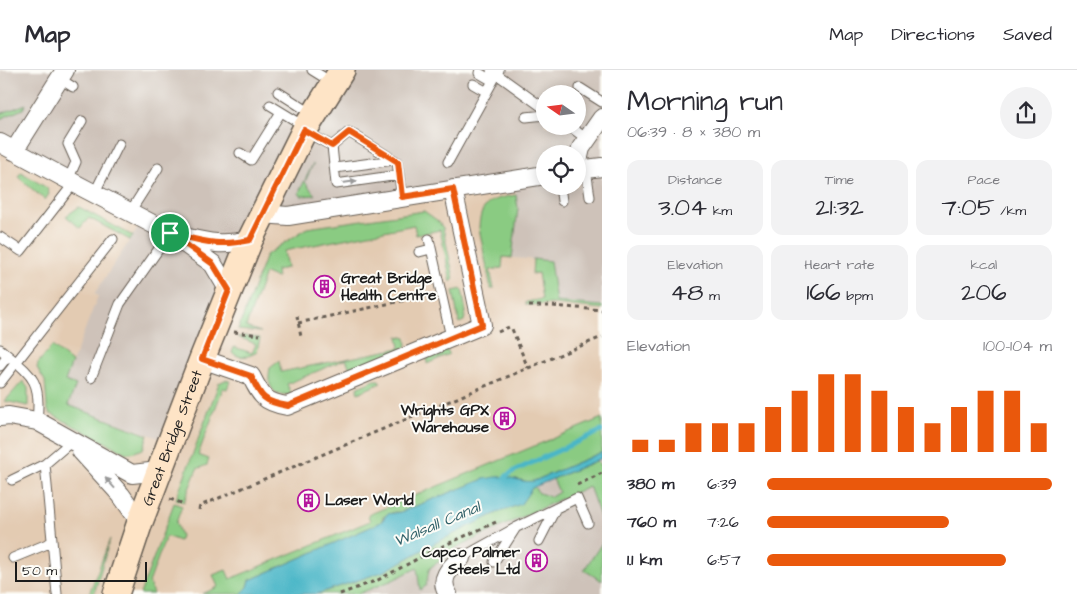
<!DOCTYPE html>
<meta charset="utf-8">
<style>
:root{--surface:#fff;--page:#f2f2f3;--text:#2b2b33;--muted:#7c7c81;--line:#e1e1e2;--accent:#ea580c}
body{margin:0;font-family:"Architects Daughter",sans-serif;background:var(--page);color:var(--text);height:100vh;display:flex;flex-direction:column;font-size:19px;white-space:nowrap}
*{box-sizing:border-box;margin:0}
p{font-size:16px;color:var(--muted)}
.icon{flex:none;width:28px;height:28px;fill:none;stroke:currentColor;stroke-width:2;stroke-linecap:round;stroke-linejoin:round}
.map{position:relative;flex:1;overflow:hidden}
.panel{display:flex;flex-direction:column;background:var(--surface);width:475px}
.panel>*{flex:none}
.needle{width:32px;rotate:284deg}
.controls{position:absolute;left:536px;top:15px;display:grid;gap:10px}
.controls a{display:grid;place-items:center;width:50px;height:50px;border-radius:50%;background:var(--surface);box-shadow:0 2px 12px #0003;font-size:25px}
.scale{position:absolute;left:15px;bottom:12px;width:132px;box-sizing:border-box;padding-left:5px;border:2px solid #1c1c1c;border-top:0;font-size:14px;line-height:18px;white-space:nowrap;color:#1c1c1c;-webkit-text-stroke:4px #fdfcf7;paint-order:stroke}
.pin{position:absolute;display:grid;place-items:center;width:42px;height:42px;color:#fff;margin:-21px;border:2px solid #fff;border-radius:50%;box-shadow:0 1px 5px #0007}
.round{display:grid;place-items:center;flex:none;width:52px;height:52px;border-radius:26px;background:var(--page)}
.head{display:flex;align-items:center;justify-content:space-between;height:85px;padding:0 25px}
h1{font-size:28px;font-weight:600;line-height:38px}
.stats{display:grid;grid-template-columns:repeat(3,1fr);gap:8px;height:85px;padding:5px 25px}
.stats div{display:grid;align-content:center;border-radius:12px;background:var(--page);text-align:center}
.stats b{font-size:25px;font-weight:600}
.stats small{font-size:14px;font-weight:400}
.stats p{font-size:14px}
.chart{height:140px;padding:10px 25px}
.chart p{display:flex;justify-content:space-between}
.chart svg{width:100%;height:90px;margin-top:5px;stroke:var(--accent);stroke-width:6}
ul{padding:0 25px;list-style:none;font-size:16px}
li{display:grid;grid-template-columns:80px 60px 1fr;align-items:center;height:38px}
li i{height:12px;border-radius:6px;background:var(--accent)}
header{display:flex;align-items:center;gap:30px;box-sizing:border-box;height:70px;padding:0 25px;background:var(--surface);border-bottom:1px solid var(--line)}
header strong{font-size:24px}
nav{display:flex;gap:28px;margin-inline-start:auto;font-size:18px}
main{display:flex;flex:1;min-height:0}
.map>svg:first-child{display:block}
.built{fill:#e3cbb2}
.industrial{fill:#cec2b9;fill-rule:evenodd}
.green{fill:#8acb82;stroke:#53744f}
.water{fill:#4ab6c7;stroke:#336972}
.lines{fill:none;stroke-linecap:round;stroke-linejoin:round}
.stream{stroke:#4ab6c7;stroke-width:5}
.lane-casing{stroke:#675e54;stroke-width:11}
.street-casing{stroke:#675e54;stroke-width:20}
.secondary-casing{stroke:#675e54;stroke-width:28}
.path{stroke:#675e54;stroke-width:3;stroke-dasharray:4 4;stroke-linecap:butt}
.lane{stroke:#fff;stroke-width:9}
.street{stroke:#fff;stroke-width:18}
.secondary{stroke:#fee4c6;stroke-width:25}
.oneway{fill:#999}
.route-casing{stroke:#fff;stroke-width:10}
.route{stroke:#ea580c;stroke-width:6}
.labels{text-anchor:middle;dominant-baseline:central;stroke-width:4;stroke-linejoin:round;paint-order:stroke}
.poi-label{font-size:15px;font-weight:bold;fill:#1c1c1c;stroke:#fdfcf7;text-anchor:start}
.street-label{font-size:15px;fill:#1c1c1c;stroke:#fdfcf7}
.water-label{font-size:16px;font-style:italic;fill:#316169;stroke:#fdfcf7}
</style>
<header>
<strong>Map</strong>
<nav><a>Map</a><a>Directions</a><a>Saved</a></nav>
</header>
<main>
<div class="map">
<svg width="602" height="524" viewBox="0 0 602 524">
<rect width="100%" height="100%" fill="#fdfcf7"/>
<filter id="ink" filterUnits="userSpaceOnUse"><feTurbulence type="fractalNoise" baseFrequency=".02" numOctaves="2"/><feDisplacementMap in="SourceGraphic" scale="10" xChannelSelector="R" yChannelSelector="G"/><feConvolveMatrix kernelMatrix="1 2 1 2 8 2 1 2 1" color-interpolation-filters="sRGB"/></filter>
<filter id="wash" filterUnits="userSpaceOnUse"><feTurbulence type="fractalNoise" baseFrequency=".0096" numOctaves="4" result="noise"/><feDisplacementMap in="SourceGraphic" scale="20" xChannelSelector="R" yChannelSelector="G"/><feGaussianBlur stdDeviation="1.12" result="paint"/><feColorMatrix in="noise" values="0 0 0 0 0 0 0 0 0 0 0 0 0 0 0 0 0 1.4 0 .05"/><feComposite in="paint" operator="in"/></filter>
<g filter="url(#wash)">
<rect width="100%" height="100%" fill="#f3dabc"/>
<path class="built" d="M0,73L144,149L94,224L98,226L76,315L68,335L262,144L514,110L518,138L512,188L550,191L556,232L602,236V385L273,524H0Z"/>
<path class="industrial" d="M0,0H602V236L556,232L550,191L512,188L518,138L513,110L262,144L170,372L68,335L76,315L65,311L98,226L94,224L144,149L0,73ZM545,24H578V56H545ZM545,84H578V116H545Z
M602,385V524H273Z"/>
<path class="green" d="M26,34L23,39L0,49V44Z
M313,94L305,112L315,125L301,126L299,123L300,120Z
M21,102L47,118L49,124L45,130L18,107Z
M516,125L518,138L512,188L503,187L502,198L490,200L494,219H491L479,158C480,131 493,129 516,125Z
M79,137L133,166L130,170L89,148L80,158L66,146Z
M424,141L438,151L443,158L454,209L451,212L440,160L416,165L414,155L284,181L287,198L276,200L277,208L265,203L246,257L261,262L238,260L266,185L307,158Z
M533,189L550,191L556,232L602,236V239L554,234L526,235V232L542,229L538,203L532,204Z
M462,219L466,242L464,251L459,253L453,221Z
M246,266L260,268L257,282C249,287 240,289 232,283L234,277L252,283L256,274L238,267Z
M398,266L406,268L407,275L405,278L351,301L346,289L287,314L292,325L277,324C268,316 268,309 270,298L279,291L281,302L400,278Z
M52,276L72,292L65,311L76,315L68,335L148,365L143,379L132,383H126L49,343L47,337L45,311L37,298L38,293Z
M443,280L448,281L449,284L427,294V288Z
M225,310L230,311L227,319L223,318L198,385L209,389L207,395L197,399L184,432L176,429L219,313Z
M375,310H379L381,313L358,323L357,320L358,317Z
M23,311L28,318V336L5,331Z
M602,348V382L534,411L528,412L517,409H484L401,442H394L383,447L381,452L373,456L250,510L248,517L241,524H202L218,517L213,505L226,500L230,509L370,451L368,445Z
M596,391L602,397V452L589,416L453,479L455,482L432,496L429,500L426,516L420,520L417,498L393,510L358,524H317L385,501L437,472L497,443L520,434L532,418L534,417L539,423L551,427L559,422L553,409Z
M174,433L182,436L176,453L181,466L179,471L166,466L149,513L153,524H140Z
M110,469L94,524H89Z
M602,473V511L584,500Z"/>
<path class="water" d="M602,382V388L532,418L521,434L497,443L437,472L385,501L317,524H241L248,517L250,510L373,456L381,452L387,444L401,442L484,409C491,408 498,406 505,407C515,408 524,413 534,411Z"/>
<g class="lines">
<path class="stream" d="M505,407L514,401L601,361"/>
</g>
</g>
<g filter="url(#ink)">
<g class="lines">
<defs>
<path id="lane" d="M312,0L333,13
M491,0L545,39
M479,3L493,11
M60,9L73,17
M473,14L487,22
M580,18L602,32
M278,22L314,45
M270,35L306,57
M526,47L545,45
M569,56L587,69
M306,62L332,76L336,114L399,105
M332,76L349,62L397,92L402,127
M240,83L251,90L281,42
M448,92L499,0
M335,98L394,90
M586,99L590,127
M68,110L76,92L68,74L82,51
M560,116L562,131
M94,124L119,74
M130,142L158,98
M0,167L21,181L74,113
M429,169L451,267
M419,182L431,179
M0,279C31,305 42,308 37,351
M0,296L8,286
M91,308L120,234L170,163
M0,313L113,169
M12,410L45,394
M539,471L556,438
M13,488L52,472
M461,488L517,457L577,428L588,453
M494,492L515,459
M57,524L45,394L72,371"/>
<path id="street" d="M0,73L74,113L170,163L213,194L229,221
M14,81L65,0
M578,91L581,78L602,48
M578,100L602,97
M262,144L288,146L545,105
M180,166C210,173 220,176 250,170
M202,289L251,306C261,326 264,332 287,336L482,255L453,119
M0,347L9,346L37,351L132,404L159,401
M81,381L121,425L140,452
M448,524C438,509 450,498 461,488"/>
<g id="secondary">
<path id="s1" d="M116,524L140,452L202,289L250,170L304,61L342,0"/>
</g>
</defs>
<use href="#lane" class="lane-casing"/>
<use href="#street" class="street-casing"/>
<use href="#secondary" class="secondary-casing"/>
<path class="path" d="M529,236H552L602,240
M297,246L301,267
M298,253L429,225
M234,262L260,265
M498,262L509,257L512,259L528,298
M577,415L602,403
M170,429L184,434
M199,440L200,436L602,267
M340,524L378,510L432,481L496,452"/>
<use href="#lane" class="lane"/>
<use href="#street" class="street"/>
<use href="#secondary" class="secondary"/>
</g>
<defs><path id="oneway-solid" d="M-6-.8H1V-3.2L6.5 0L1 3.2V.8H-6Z" transform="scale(1.25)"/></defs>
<g class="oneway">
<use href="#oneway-solid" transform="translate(350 112) rotate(-8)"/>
<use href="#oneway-solid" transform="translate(110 413) rotate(-132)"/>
</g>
</g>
<g class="lines" filter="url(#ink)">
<defs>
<path id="route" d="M304,60L332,76L349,62L398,92L402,127L453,119L482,255L288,336C263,332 261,327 251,306L202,289L229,220L213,194L170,163C203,171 216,177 250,170Z"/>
</defs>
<use href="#route" class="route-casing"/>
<use href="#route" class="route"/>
</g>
<defs>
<symbol id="building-ring" viewBox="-11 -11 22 22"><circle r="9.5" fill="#fdfcf7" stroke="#b5179e" stroke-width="1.5"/><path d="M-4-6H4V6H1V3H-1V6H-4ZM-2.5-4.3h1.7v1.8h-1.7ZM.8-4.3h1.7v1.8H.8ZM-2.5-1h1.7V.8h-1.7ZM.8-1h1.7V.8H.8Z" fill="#b5179e"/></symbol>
</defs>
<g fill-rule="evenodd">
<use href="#building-ring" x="312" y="204" width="25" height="25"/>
<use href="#building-ring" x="492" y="336" width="25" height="25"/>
<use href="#building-ring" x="296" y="418" width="25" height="25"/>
<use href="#building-ring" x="524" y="478" width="25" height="25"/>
</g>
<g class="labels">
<g class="poi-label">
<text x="341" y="208">Great Bridge<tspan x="341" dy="17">Health Centre</tspan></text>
<text x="489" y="340" text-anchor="end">Wrights GPX<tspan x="489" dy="17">Warehouse</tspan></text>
<text x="325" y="430">Laser World</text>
<text x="520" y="482" text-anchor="end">Capco Palmer<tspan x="520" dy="17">Steels Ltd</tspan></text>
</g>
<g class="street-label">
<text stroke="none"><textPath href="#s1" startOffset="166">Great Bridge Street</textPath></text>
</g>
<g class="water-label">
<text transform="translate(437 454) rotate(-23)">Walsall Canal</text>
</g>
</g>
</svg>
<div class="controls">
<a><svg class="needle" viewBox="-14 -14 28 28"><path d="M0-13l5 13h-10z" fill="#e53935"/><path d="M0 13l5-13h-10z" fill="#7c7c81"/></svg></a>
<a><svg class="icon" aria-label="locate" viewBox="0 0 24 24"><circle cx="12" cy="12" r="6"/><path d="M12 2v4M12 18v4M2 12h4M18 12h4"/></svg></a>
</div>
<div class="scale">50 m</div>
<div class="pin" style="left:170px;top:163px;background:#1e9e55"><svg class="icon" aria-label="arrive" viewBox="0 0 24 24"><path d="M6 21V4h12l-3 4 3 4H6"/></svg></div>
</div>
<section class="panel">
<div class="head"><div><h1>Morning run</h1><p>06:39 · 8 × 380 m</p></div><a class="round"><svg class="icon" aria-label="share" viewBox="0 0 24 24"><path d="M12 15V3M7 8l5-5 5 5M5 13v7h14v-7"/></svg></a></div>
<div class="stats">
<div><p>Distance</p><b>3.04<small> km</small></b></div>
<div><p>Time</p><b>21:32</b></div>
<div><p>Pace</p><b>7:05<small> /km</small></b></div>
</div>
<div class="stats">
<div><p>Elevation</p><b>48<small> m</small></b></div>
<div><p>Heart rate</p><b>166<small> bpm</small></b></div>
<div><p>kcal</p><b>206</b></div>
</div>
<div class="chart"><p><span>Elevation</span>100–104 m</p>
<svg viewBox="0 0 160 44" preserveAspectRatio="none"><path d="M5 44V38M15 44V38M25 44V30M35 44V30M45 44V30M55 44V22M65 44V14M75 44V6M85 44V6M95 44V14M105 44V22M115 44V30M125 44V22M135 44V14M145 44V14M155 44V30"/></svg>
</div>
<ul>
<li><b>380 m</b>6:39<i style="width:100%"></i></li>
<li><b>760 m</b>7:26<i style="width:64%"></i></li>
<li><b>1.1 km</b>6:57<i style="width:84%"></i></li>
</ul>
</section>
</main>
